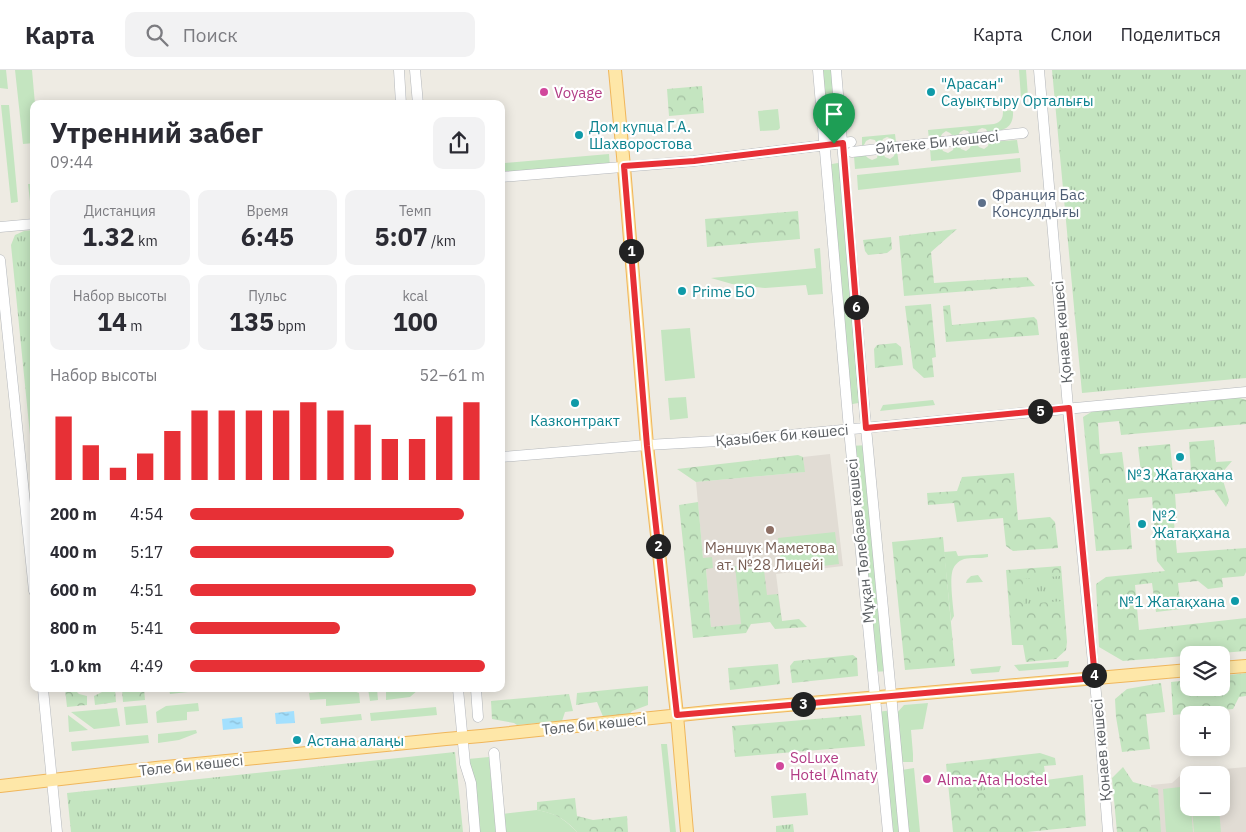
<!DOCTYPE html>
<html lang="ru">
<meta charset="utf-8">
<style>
:root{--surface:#fff;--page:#f2f2f3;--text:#2b2b33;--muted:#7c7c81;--line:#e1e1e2;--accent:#e73036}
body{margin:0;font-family:"IBM Plex Sans",sans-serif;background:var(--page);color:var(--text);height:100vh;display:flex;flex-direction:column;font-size:19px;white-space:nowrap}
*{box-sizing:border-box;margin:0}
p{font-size:16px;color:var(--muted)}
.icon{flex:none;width:28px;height:28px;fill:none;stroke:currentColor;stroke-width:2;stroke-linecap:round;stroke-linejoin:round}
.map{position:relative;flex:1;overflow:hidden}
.side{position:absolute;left:30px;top:30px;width:475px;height:592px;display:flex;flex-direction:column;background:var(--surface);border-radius:10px;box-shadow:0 2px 12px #0003}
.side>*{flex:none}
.buttons{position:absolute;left:1180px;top:576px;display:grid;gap:10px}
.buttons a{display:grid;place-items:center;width:50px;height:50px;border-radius:10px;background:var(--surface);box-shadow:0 2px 12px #0003;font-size:25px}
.pin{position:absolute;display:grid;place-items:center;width:42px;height:42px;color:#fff;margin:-51px -21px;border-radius:50% 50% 50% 0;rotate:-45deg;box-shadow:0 0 5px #0007}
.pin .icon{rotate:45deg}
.km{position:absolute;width:25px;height:25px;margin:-12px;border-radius:50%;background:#222;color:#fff;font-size:14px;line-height:25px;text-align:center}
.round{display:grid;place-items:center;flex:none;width:52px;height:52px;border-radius:10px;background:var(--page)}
.summary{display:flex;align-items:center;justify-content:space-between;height:85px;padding:0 20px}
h1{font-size:28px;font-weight:700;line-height:38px}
.stats{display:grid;grid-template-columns:repeat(3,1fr);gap:8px;height:85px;padding:5px 20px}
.stats div{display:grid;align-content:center;border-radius:10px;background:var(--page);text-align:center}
.stats b{font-size:25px;font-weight:700}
.stats small{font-size:14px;font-weight:400}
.stats p{font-size:14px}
.chart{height:140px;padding:10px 20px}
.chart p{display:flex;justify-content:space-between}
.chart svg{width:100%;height:90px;margin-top:5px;stroke:var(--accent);stroke-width:6}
ul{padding:0 20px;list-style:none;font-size:16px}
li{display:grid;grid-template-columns:80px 60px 1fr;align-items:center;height:38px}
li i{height:12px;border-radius:6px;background:var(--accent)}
header{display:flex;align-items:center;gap:30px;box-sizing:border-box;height:70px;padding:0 25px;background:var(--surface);border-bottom:1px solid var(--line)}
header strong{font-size:24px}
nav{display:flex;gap:28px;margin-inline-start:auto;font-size:18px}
.search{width:350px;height:45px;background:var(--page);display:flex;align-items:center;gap:12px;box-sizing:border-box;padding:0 18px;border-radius:10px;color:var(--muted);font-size:19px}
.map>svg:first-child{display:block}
.education{fill:#e1dcd4;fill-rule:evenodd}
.green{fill:#c4e5c0}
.forest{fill:url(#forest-crowns)}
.park{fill:url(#park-tufts)}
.water{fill:url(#water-ripples)}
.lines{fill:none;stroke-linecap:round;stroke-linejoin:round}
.minor-casing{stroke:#b4b7bb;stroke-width:11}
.major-casing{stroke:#f0b65b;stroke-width:14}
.minor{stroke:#fff;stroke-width:10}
.major{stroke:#fee7a8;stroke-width:12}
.route-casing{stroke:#fff;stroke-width:10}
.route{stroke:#e73036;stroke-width:6}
.hotel-dot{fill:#d1479c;stroke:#fff;stroke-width:2}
.culture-dot{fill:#0f9aa8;stroke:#fff;stroke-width:2}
.service-dot{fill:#5c6f8a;stroke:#fff;stroke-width:2}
.education-dot{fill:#8d6e63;stroke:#fff;stroke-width:2}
.labels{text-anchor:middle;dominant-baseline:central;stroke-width:4.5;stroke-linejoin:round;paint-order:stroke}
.culture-label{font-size:15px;fill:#0d838f;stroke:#fff;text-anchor:start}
.hotel-label{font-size:15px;fill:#b23c85;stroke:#fff;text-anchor:start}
.street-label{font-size:15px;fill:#5c6064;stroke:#fff}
.service-label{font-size:15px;fill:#4e5e75;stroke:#fff;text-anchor:start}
.education-label{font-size:15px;fill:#785e54;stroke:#fff}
</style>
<header>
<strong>Карта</strong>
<div class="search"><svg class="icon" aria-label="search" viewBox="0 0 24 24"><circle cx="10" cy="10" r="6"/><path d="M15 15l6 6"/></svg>Поиск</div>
<nav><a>Карта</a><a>Слои</a><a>Поделиться</a></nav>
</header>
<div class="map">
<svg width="1246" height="762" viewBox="0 0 1246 762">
<defs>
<pattern id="forest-crowns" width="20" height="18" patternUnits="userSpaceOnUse" patternTransform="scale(1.25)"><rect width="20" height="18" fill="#c4e5c0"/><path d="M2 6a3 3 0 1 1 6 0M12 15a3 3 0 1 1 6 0" fill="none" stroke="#a2bda0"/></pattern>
<pattern id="park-tufts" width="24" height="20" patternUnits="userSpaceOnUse" patternTransform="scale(1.25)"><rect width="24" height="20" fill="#c4e5c0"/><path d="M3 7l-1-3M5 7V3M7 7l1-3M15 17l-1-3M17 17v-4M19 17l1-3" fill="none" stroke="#a2bda0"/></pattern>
<pattern id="water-ripples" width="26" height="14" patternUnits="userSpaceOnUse" patternTransform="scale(1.25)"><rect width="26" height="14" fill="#a3e0fe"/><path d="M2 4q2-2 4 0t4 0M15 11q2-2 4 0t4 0" fill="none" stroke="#88b9d1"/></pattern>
</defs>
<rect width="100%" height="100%" fill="#eeebe3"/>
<path class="education" d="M830,384L843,496L776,504L782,551L711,557L706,499L712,488H703L696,412L804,402L803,387Z
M1246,697V762H1154L1151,715L1172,713L1183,703ZM1189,705H1221V738H1189Z"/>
<path class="green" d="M0,0H6L8,19L0,18Z
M15,0H32L35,34H34V73L23,74Z
M818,0H836L842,63L823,64Z
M1019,0H1026L1028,27L1021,28Z
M1,35H9L18,132L11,133Z
M778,39L780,58L778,60L760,61L758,41Z
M1013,40C1014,59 1004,60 988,63L986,59L982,58L978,60L976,64H970L968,61L964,60L960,62L958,66H953L950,63L946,61L942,64L940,68L929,69L928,60L994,54C1001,52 1003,49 1003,41Z
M895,64L896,72H894L892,69L887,67L883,69L881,73L877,74L875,70L870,69L866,71L864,75L862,76V67Z
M1017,70L1019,83L931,91L930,78L941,77L943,81L948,83L953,80L954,76L959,75L961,79L966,81L970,78L971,74H977L979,77L984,79L988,76L989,72Z
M897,81L899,95L855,99L854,86L865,85L868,88L872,90L877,88L878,83H883L885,87L890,89L894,86L895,82Z
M609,84L610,98L505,106V93Z
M1020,88L1021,102L858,120L857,105Z
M844,92L864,332L847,335L826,95Z
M28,114H34V140H31Z
M820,178L823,224L808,225L806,215L765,218L732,214L711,208L816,198L814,179Z
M690,258L695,308L665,311L661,260Z
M686,327L688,348L670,350L668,328Z
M933,330L935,335L880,341L883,335Z
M868,375L889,601L873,602L851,376Z
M835,462L839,494L782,501L778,468Z
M956,481L958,486L988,484V487C980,489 972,487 964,489C958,491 953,496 952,503C950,512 953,536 954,546L951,551L944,482Z
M978,505L983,512L966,513L967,510L971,506Z
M1069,591L1068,597L1019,601L1014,595Z
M1001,596L999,602L972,604L970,599Z
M169,619H196L197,621L170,624Z
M348,619L359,623L360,633L326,636V629L310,630L309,623Z
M368,619H377L378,630L370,631Z
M386,619H419L410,627L386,630Z
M198,633L199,641L187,642V650L157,653L156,642L166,636Z
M928,633L923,659L911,660L913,684V692H898L904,762H888L877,642L893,640L896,644L904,635Z
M146,635L148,653L126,655L124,637Z
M436,637L437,645L371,651L370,643Z
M117,638L120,656L94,659L71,642Z
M361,644L362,650L321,654L320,648Z
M68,645L88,660L69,662Z
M196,660L197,663L179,670L158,673V664Z
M148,665L149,673L72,681L71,672Z
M661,674H667L676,762H670Z
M489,687L496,762H478L468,689Z
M914,698L920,762H908L902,700Z
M1189,716V738H1191L1193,762H1166L1163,719Z
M806,723L808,745L773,748L771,726Z
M1192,738H1219L1221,762H1194Z
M537,740C557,744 563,748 577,762H504L502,744Z"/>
<path class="forest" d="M702,16L704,43L669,46L667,19Z
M798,141L800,169L707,177L705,149Z
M957,159L931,182L934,213L1027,207L1035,216L904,226L899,166Z
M891,167L892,179L887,183L868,185L865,181L863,170Z
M931,234L936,287L932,288L934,307L924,308L913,298L905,236Z
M950,235L952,255L1034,247L1037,250L1039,265L946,272L943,236Z
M896,273L901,277L903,295L875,298L874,279L877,275Z
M1237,327L1246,330V354L1121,365L1119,351L1098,353L1100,384L1122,382L1126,413L1142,411L1138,377L1170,374L1173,404L1191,402L1189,372L1214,370L1216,392L1232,391L1221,404L1229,430L1226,437L1214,420L1175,424L1177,451L1174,452L1177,483L1246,478V502L1244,506L1222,508L1223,517L1208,519L1198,511L1178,513L1181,539L1156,542L1152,513L1135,515L1139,560L1246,548V581L1123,591L1099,577L1096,514L1106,507L1165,501L1157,491L1152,427L1128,429L1132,479L1096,481L1083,347L1093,341Z
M798,385L803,387L805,402L696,412L677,399Z
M1014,403L1018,450L1050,447L1055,452L1058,478L1013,481L1006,476L1003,448L957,452L954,433L928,435L927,423L957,421L962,407Z
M698,432L703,488L712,487L713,498L706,499L711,557L741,554L735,496L764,500L767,525L778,524L782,551L799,549L807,557L775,559L770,552L751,554L746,563L693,568L679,435Z
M943,467L955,596L905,600L892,472Z
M1061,496L1067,572L1066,580L1056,589L1026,592L1023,575H1012L1006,500Z
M853,585L857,588L858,606L792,613L790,596L794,591Z
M778,594L780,614L730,620L728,598Z
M1246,603V626L1239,627L1233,639L1173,645L1171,612L1189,610V618H1221V606Z
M1161,613L1165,642L1146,644L1150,679L1122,682L1116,647L1115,629L1127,619Z
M648,616V635L632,641L627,648L604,649L597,632L576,635L577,623Z
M65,619H74L79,624L87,626V635L67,637Z
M105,619H115L116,632L95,635L94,626L102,622Z
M122,619H144L145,630L123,632Z
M569,624L573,641L565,642L562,651L517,655L514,653L492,649L491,631Z
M861,645L865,676L735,687L732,656Z
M1040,683L1055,688L1056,695L1044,696L1046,710L1083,705L1086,756L1027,762H953L946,694Z
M1123,697L1133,712L1158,719L1161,762H1117L1112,708Z
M575,728L577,746L593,750L627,746L628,762H577C564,748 556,744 537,740V732Z"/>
<path class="park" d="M1052,0H1246V308L1082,323Z
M34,160V395H33L11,175L15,165L24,161Z
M1060,506L1063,531L1024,534L1023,509Z
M455,682L463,762H71L67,723Z
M983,707L985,720L959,723L958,710Z
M793,754L794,762H776V756Z"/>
<path class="water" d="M294,641L295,653L276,654L275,643Z
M242,647L243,658L223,660L222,649Z"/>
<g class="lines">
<defs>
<path id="minor" d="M399,0L401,34
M415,0L418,34
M818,0L849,359L888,762
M836,0L866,358L904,762
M1039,0L1069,349L1101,674L1108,762
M852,82L1023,63
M501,107L694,91L851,72
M0,157L34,154
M0,190L34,521
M501,387L647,375L736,370L1246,322
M43,619L57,762
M458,619L465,694L471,713L475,762
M476,619L478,647
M494,683L501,762"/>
<path id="major" d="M615,0L624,97L647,375L677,645L687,762
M1221,598L1246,596
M0,716L156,698L446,669L481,666L718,641L1189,600"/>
</defs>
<use href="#minor" class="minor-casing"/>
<use href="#major" class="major-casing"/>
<use href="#minor" class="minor"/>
<use href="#major" class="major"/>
</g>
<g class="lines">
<defs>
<path id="route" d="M843,73L866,358L1069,338L1095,608L677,645L647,376L624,96L694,91Z"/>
</defs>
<use href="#route" class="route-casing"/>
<use href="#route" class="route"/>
</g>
<g class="hotel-dot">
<circle cx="544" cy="22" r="5"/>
<circle cx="780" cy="696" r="5"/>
<circle cx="927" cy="709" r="5"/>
</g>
<g class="culture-dot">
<circle cx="931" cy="22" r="5"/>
<circle cx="579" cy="65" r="5"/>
<circle cx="682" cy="221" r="5"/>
<circle cx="575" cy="333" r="5"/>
<circle cx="1180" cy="387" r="5"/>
<circle cx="1142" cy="454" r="5"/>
<circle cx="1235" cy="531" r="5"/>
<circle cx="297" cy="670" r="5"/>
</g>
<circle class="service-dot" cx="982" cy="133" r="5"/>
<circle class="education-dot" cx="770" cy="460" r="5"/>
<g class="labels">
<g class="culture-label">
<text x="941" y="13">"Арасан"<tspan x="941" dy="17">Сауықтыру Орталығы</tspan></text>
<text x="589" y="56">Дом купца Г.А.<tspan x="589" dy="17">Шахворостова</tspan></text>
<text x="692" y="221">Prime БО</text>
<text x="575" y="350" text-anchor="middle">Казконтракт</text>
<text x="1180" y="404" text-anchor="middle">№3 Жатақхана</text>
<text x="1152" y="445">№2<tspan x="1152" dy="17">Жатақхана</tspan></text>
<text x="1225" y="531" text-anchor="end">№1 Жатақхана</text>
<text x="307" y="670">Астана алаңы</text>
</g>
<g class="hotel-label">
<text x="554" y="22">Voyage</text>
<text x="790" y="687">SoLuxe<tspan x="790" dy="17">Hotel Almaty</tspan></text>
<text x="937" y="709">Alma-Ata Hostel</text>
</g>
<g class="street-label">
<text transform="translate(937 72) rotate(-6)">Әйтеке Би көшесі</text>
<text transform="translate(1062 262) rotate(-95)">Қонаев көшесі</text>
<text transform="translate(782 365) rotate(-5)">Қазыбек би көшесі</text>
<text transform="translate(860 471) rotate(-96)">Мұқан Төлебаев көшесі</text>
<text transform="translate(594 654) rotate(-6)">Төле би көшесі</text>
<text transform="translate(1101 680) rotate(-95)">Қонаев көшесі</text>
<text transform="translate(191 695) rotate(-6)">Төле би көшесі</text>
</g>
<g class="service-label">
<text x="992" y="124">Франция Бас<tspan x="992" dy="17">Консулдығы</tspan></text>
</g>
<g class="education-label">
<text x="770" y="477">Мәншүк Маметова<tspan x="770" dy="17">ат. №28 Лицейі</tspan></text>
</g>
</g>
</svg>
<div class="buttons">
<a><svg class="icon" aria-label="layers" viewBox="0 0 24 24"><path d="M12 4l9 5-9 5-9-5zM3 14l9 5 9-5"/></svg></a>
<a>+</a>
<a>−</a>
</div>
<div class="pin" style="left:834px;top:74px;background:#1e9e55"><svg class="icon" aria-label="arrive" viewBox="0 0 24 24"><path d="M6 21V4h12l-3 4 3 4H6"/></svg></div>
<b class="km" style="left:631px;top:181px">1</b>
<b class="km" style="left:658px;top:476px">2</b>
<b class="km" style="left:803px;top:634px">3</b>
<b class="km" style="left:1094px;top:605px">4</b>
<b class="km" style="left:1040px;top:341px">5</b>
<b class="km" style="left:856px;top:237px">6</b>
<section class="side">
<div class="summary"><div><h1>Утренний забег</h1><p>09:44</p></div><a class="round"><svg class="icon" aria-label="share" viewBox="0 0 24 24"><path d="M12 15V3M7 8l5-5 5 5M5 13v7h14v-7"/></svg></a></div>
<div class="stats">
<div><p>Дистанция</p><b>1.32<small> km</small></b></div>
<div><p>Время</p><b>6:45</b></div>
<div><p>Темп</p><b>5:07<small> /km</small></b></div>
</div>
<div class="stats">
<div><p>Набор высоты</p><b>14<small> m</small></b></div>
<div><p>Пульс</p><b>135<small> bpm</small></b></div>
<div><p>kcal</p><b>100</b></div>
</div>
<div class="chart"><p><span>Набор высоты</span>52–61 m</p>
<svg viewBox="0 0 160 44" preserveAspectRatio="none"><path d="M5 44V13M15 44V27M25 44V38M35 44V31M45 44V20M55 44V10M65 44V10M75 44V10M85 44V10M95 44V6M105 44V10M115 44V17M125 44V24M135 44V24M145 44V13M155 44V6"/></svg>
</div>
<ul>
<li><b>200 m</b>4:54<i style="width:93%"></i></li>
<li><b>400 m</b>5:17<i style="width:69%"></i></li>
<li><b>600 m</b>4:51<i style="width:97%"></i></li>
<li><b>800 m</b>5:41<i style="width:51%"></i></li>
<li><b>1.0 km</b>4:49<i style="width:100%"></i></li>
</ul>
</section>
</div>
